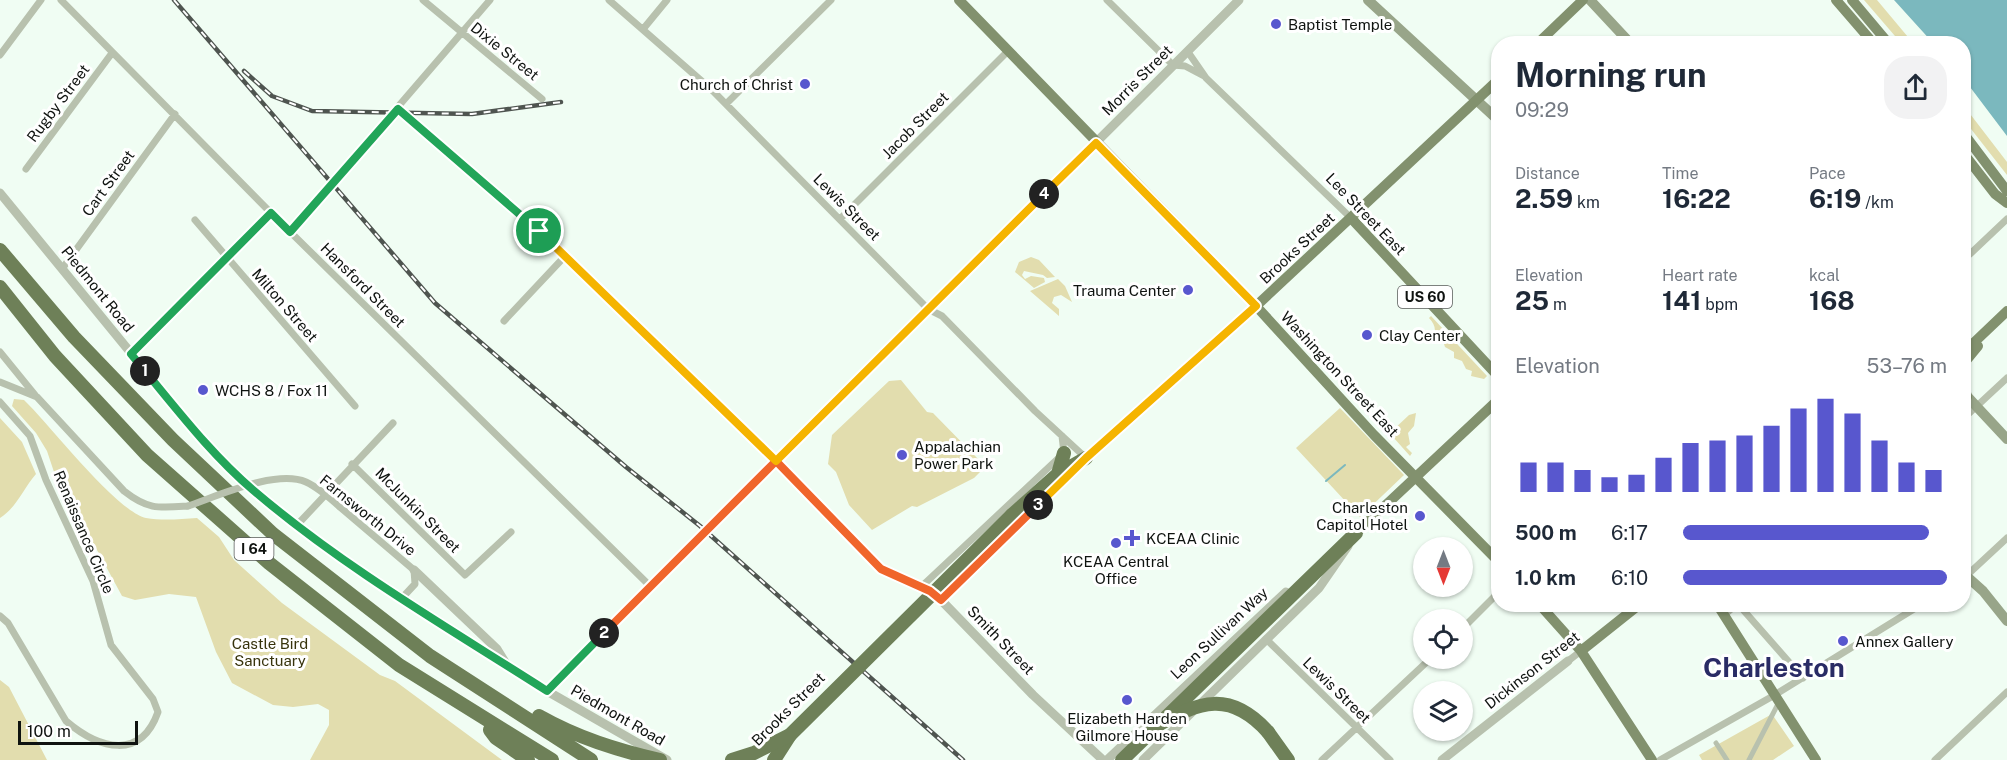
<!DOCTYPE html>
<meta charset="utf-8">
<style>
:root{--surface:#fff;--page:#f2f2f3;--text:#1f2937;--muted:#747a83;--accent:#5857ce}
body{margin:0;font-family:"Public Sans",sans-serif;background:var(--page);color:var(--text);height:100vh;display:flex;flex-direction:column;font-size:22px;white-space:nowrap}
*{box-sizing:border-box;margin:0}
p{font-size:20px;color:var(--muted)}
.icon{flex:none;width:33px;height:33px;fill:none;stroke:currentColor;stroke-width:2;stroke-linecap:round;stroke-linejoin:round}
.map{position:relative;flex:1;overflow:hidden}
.drawer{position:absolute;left:1491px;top:36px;width:480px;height:576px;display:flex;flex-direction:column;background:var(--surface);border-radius:24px;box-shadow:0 2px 4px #0004}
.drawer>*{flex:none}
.needle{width:39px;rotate:180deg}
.fabs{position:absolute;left:1413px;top:537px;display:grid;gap:12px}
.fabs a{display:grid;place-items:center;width:60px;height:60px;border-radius:50%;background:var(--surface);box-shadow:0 2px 4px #0004;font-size:30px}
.scale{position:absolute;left:18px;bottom:15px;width:120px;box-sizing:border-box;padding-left:6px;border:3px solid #0f1310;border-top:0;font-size:16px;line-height:21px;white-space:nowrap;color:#0f1310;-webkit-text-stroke:4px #fff;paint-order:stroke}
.pin{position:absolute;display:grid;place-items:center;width:51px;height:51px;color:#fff;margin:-26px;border:3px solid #fff;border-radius:50%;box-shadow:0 2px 6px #0007}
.km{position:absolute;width:30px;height:30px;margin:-15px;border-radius:50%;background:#222;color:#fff;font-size:16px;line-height:30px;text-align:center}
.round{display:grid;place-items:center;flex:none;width:63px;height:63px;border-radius:24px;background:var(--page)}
.head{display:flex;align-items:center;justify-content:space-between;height:102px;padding:0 24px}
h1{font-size:33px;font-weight:700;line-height:45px}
.metrics{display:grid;grid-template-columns:repeat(3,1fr);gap:9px;height:102px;padding:6px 24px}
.metrics div{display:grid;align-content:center}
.metrics b{font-size:26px;font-weight:700}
.metrics small{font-size:16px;font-weight:400}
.metrics p{font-size:16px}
.chart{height:168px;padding:12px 24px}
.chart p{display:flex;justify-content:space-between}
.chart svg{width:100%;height:108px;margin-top:6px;stroke:var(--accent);stroke-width:6}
ul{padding:0 24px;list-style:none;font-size:20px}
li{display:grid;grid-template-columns:96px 72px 1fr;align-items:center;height:45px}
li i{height:15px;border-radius:8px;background:var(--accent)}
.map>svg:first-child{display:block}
.green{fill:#e2ddae}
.water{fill:#7bb8be}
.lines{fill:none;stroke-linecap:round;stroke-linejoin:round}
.stream{stroke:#7bb8be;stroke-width:2}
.pedestrian{stroke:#b8c1ae;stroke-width:5}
.minor{stroke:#b8c1ae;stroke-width:7}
.tertiary{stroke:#b8c1ae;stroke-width:9}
.secondary{stroke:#98a589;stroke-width:10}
.primary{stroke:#82916e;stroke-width:10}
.motorway{stroke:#6e8058;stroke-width:14}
.rail-casing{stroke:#4f5550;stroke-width:4.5}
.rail{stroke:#fff;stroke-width:2;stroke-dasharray:7;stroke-linecap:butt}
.minor-bridge{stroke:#b8c1ae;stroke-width:7}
.motorway-bridge{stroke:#6e8058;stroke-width:14}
.split-1-casing{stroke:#fff;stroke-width:12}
.split-2-casing{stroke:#fff;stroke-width:12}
.split-3-casing{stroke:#fff;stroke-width:12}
.split-4-casing{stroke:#fff;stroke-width:12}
.split-5-casing{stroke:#fff;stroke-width:12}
.split-1{stroke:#22a559;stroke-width:8}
.split-2{stroke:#22a559;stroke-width:8}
.split-3{stroke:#f0652b;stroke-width:8}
.split-4{stroke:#f5b400;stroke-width:8}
.split-5{stroke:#f5b400;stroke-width:8}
.poi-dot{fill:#5857ce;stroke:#fff;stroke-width:2}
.labels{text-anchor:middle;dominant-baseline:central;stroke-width:6;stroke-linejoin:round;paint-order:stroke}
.shield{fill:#fff;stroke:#575a58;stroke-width:1.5}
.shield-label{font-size:14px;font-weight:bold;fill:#0f1310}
.poi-label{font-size:15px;fill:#0f1310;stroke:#fff;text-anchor:start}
.street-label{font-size:15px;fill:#0f1310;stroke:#fff}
.park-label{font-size:15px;fill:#37330c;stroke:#fff}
.town-label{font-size:27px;font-weight:bold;fill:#2a2b65;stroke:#fff}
</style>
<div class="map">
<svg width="2007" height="760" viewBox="0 0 2007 760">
<rect width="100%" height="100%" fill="#f0fdf3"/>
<path class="green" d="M1864,0H1877L1913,43H1901Z
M1964,106L2007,162V175L1964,120Z
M1031,257L1039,260L1055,277L1047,278L1043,275L1024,271L1022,275L1025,279L1031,276L1044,278L1045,282L1034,288L1015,272L1019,262Z
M1058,279L1065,286L1072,302L1061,295L1054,297L1052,303L1059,309V316L1030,291Z
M1431,316L1487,376L1484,379L1471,376L1472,371L1466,369L1462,361L1454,358V352L1445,347L1443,341L1428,342C1437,335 1437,326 1429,318Z
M901,380L927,412L933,413L978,459L981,471L974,478L917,507L912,506L872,530L849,505L836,472L828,464L832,435L889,381Z
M14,399L24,400C50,425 116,511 146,518C163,521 181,519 197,518L219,537L234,560L282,603L380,675L395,681L502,760H310L329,725V710L318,704L293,707L273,705L232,683L216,652L196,597L169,594L135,600L122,596L78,515L65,505L47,451L36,433L12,406Z
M1340,408L1404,475L1360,517L1296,448Z
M1416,413L1414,426L1408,433L1410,444L1406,447L1412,453L1410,456L1393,437L1392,431L1409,415Z
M0,418L22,442L36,474C23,489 17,507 0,518Z
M0,680L9,687L47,760H0Z
M1772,714L1794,746L1773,760H1702L1699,755Z"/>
<path class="water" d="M1894,0H2007V136L1964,79V44L1933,43Z"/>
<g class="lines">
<path class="stream" d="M1326,481L1345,465"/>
<path class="pedestrian" d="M1716,743L1727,760
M1749,760L1778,704"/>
<path class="minor" d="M61,0L271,213L650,586
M423,0L542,99
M609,0L713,91L928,309L942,316L1035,411L1086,458
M1107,0L1173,65L1185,66L1204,76
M644,28L667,0
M1188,52L1206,78L1351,218
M0,55L41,0
M726,104L831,0
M398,109L566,255L776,461L547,691
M26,169L112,53
M840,219L1009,50
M195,220L355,406
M290,232L490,0
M1970,254L2007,219
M1964,260L1965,258
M62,269L175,114
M504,321L566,255
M0,352L35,395
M131,354L271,213
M0,382L37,397L124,491C148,510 159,508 188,506
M0,402L30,436L46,480L93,581L111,645L153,699L158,712C141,760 100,750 66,721L8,623L0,616
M1964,418L2007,378
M352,464L465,575L511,532
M340,507L414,570L415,584L402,598
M297,525L393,423
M1964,578L2007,538
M921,587L1064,453L1062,436
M1738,604L1803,678
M1724,615L1737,604
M1462,629L1498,593
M1266,639L1390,760
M1568,661L1581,651
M1322,760L1431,658
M1660,760L1773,696L1922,604
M1935,760L2007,692"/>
<path class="tertiary" d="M0,193L207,446L252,490L340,558L547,691L667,760
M414,570L497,649L505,662
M941,600L1076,468
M1103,760L1033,695L941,600L930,591L881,569L776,461L1239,0
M1107,760L1286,592
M1143,760L1319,588L1348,546
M1442,760L1568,661"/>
<path class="secondary" d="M1368,0L1498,120
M1590,0L1631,44
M1964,393L2007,439
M1964,574L1983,591L2007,621"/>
<path class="primary" d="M959,0L1256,306L1374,435L1498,561
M1836,0L1874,44
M1852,0L1889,44
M1537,44L1583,0
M1964,134L2007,191
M1964,154L1995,194L2007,203
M1351,218L1498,376
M1964,352L2007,311
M1964,363L1978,346
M1964,383L1967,397
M1086,458L1256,306L1498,80
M1356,533L1498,400
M1539,604L1581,651L1652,760
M1717,604L1816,760
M1581,651L1640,604"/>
<path class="motorway" d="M0,250L74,337L173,440L273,534L430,656L591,760
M0,287L55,356L147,455L269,563L399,665L552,760
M1058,474L1064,453
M1012,515L1058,474L1086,458
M539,716C578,738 617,750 660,760
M490,730L496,738L528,760
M1268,732L1288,760
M774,760L790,735
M1122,760L1356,533"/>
<defs>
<path id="rail" d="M174,0L435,303L626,467L700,526L963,760
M244,71L272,96L312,111L472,114L561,102"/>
</defs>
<use href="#rail" class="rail-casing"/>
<use href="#rail" class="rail"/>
<path class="minor-bridge" d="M188,506C218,496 276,469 306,482C319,488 330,498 340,507"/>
<path class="motorway-bridge" d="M1156,726C1200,701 1230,690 1268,732
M732,760L754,753L790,735L1012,515"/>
</g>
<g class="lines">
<defs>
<path id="split-1" d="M145,371L131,354L271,213L290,232L398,109L539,231"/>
<path id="split-2" d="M145,371C179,412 212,455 253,490C343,567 447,627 547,691L604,633"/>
<path id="split-3" d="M604,633L776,461L881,569L930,591L941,600L1038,505"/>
<path id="split-4" d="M1038,505L1086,458L1256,306L1096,143L1044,194"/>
<path id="split-5" d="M539,231L776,461L1044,194"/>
</defs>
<use href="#split-1" class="split-1-casing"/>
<use href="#split-2" class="split-2-casing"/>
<use href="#split-3" class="split-3-casing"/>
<use href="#split-4" class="split-4-casing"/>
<use href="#split-5" class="split-5-casing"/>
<use href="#split-1" class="split-1"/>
<use href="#split-2" class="split-2"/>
<use href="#split-3" class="split-3"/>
<use href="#split-4" class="split-4"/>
<use href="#split-5" class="split-5"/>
</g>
<g class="poi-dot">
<circle cx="1276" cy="24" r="6"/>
<circle cx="805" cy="84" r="6"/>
<circle cx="1188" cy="290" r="6"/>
<circle cx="1367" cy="335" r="6"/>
<circle cx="203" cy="390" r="6"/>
<circle cx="902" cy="455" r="6"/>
<circle cx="1420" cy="516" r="6"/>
<path d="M1129 529h6v6h6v6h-6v6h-6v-6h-6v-6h6z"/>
<circle cx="1116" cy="543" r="6"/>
<circle cx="1843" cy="641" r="6"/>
<circle cx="1127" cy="700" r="6"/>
</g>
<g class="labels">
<g class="shield">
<rect x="1398" y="286" width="54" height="22" rx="4.5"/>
<rect x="234.5" y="538" width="39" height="22" rx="4.5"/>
</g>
<g class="shield-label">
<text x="1425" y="297">US 60</text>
<text x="254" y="549">I 64</text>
</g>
<g class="poi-label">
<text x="1288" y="24">Baptist Temple</text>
<text x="793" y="84" text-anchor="end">Church of Christ</text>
<text x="1176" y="290" text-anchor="end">Trauma Center</text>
<text x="1379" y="335">Clay Center</text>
<text x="215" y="390">WCHS 8 / Fox 11</text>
<text x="914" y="446">Appalachian<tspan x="914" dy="17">Power Park</tspan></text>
<text x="1408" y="507" text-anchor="end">Charleston<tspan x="1408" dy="17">Capitol Hotel</tspan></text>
<text x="1146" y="538">KCEAA Clinic</text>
<text x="1116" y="561" text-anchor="middle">KCEAA Central<tspan x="1116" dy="17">Office</tspan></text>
<text x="1855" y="641">Annex Gallery</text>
<text x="1127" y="718" text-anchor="middle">Elizabeth Harden<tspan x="1127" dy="17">Gilmore House</tspan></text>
</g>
<g class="street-label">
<text transform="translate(505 51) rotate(39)">Dixie Street</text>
<text transform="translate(1137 80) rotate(-45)">Morris Street</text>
<text transform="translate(58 103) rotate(-53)">Rugby Street</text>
<text transform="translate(915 125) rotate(-45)">Jacob Street</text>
<text transform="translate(108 183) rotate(-54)">Cart Street</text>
<text transform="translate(847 207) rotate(45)">Lewis Street</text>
<text transform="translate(1366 214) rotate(46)">Lee Street East</text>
<text transform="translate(1297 248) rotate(-43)">Brooks Street</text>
<text transform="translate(363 285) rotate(45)">Hansford Street</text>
<text transform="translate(98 289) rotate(51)">Piedmont Road</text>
<text transform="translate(285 305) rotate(49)">Milton Street</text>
<text transform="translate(1340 374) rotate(47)">Washington Street East</text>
<text transform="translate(418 510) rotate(45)">McJunkin Street</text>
<text transform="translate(368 515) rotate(39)">Farnsworth Drive</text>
<text transform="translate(84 532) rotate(67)">Renaissance Circle</text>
<text transform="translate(1219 633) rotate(-43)">Leon Sullivan Way</text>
<text transform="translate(1001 640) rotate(46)">Smith Street</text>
<text transform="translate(1532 670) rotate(-38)">Dickinson Street</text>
<text transform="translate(1337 690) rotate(44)">Lewis Street</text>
<text transform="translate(788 709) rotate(-45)">Brooks Street</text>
<text transform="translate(618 715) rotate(30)">Piedmont Road</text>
</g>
<g class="park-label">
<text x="270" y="643">Castle Bird<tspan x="270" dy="17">Sanctuary</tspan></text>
</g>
<g class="town-label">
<text x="1774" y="667">Charleston</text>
</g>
</g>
</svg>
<div class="fabs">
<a><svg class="needle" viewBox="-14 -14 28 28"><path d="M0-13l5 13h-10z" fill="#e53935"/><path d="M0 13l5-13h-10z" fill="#747a83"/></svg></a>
<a><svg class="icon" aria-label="locate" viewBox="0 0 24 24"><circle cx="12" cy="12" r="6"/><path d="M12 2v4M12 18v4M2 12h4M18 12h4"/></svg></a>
<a><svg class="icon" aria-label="layers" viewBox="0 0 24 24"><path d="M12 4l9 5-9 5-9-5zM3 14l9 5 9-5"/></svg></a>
</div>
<div class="scale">100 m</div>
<div class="pin" style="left:539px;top:231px;background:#1e9e55"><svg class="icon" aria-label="arrive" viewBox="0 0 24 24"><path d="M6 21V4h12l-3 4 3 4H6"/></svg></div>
<b class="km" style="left:145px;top:371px">1</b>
<b class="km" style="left:604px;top:633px">2</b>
<b class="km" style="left:1038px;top:505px">3</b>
<b class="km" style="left:1044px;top:194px">4</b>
<section class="drawer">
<div class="head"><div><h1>Morning run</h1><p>09:29</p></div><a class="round"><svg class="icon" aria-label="share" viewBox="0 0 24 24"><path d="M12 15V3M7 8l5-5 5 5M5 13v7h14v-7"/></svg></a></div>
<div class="metrics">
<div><p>Distance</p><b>2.59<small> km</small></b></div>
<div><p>Time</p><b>16:22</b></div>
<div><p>Pace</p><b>6:19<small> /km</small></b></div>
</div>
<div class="metrics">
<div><p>Elevation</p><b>25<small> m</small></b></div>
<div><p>Heart rate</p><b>141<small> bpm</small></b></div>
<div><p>kcal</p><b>168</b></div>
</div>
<div class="chart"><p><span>Elevation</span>53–76 m</p>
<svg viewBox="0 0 160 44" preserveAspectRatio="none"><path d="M5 44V32M15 44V32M25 44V35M35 44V38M45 44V37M55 44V30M65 44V24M75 44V23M85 44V21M95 44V17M105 44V10M115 44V6M125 44V12M135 44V23M145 44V32M155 44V35"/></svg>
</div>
<ul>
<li><b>500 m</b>6:17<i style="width:93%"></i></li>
<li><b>1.0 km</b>6:10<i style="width:100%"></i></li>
</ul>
</section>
</div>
